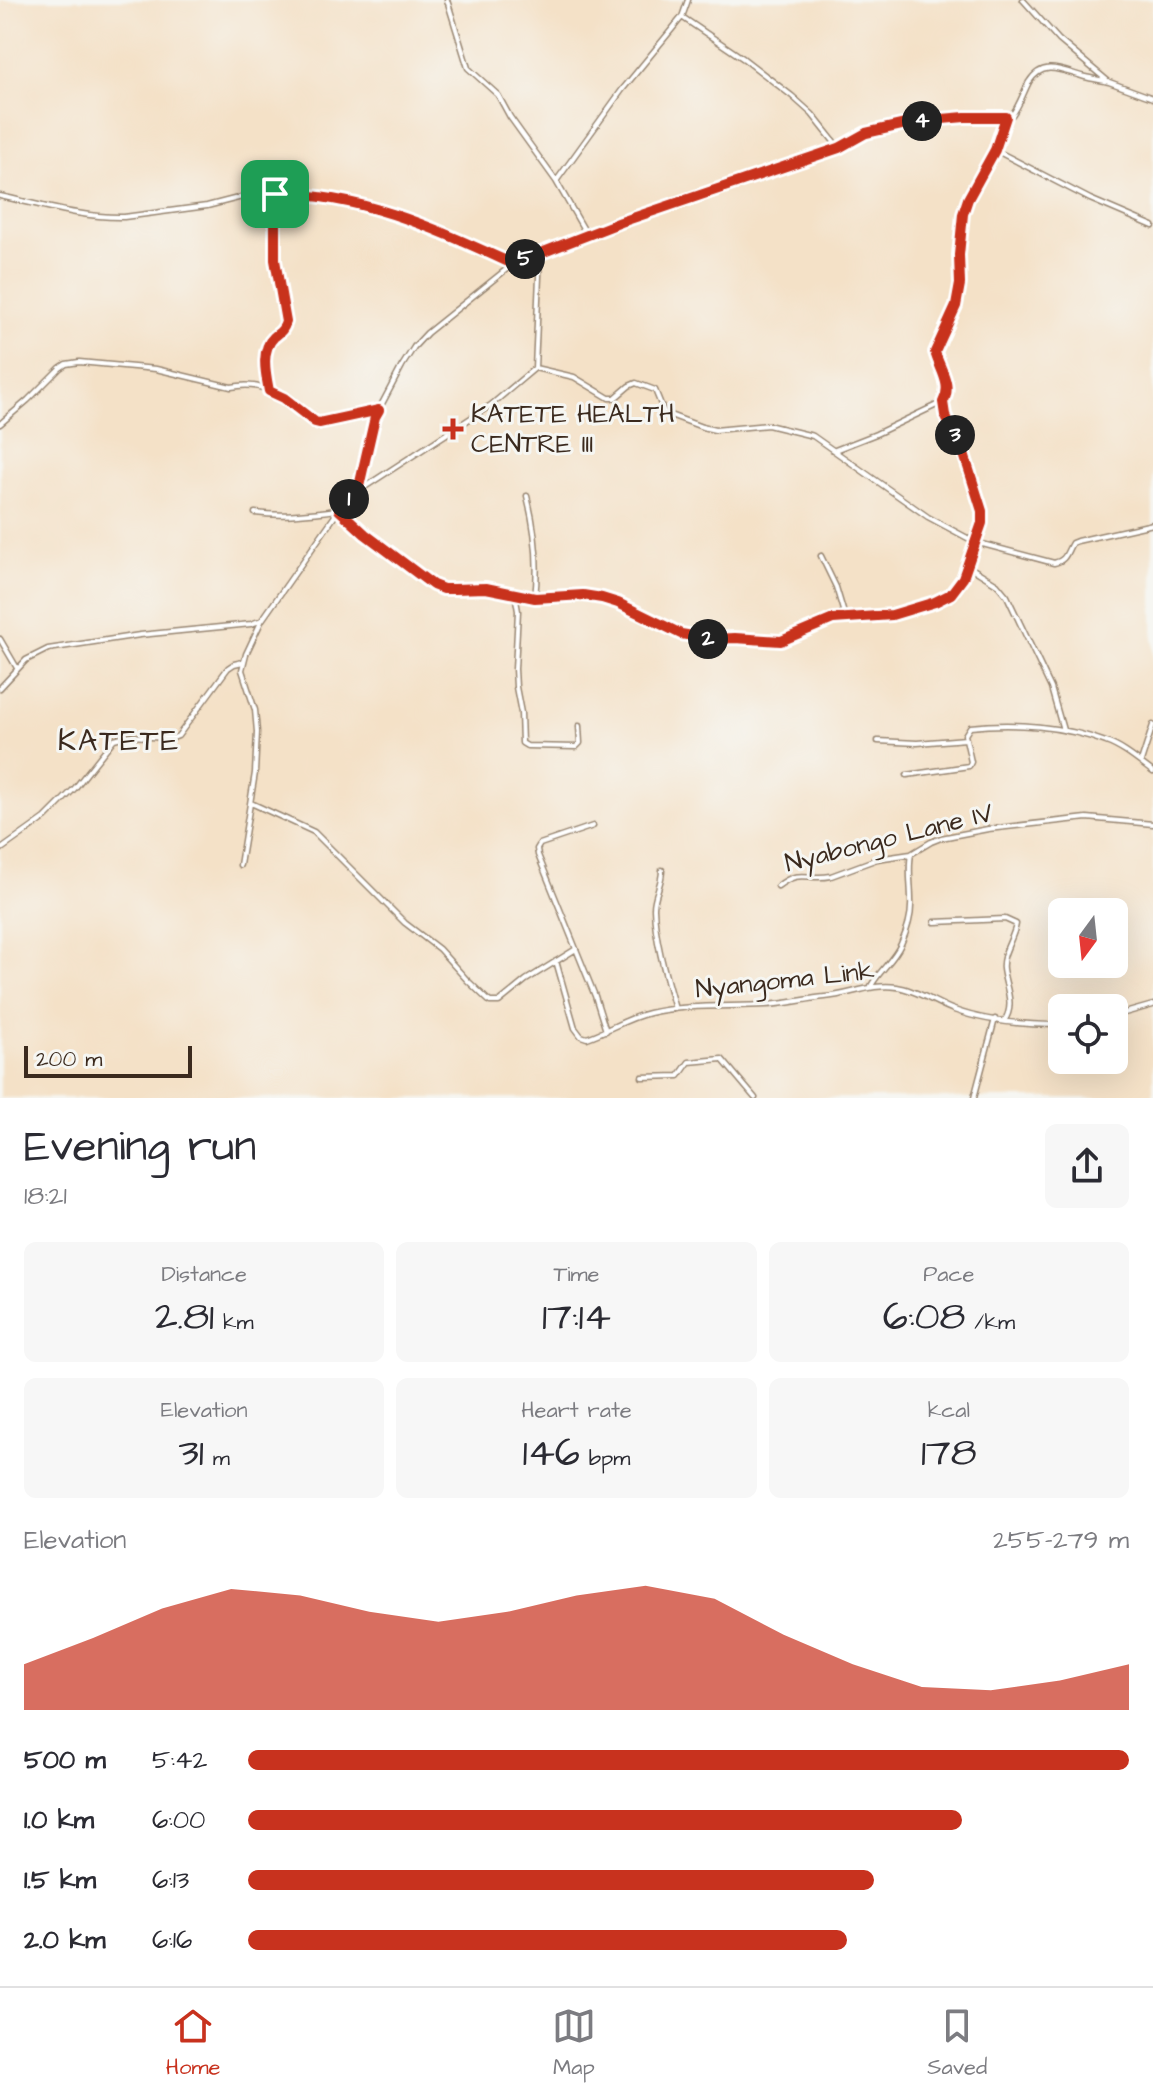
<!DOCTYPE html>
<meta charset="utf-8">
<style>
:root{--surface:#fff;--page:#f7f7f7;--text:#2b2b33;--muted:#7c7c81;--line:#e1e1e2;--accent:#c8321e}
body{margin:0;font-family:"Architects Daughter",sans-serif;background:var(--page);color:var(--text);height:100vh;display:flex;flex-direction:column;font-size:30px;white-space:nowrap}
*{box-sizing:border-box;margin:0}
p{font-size:26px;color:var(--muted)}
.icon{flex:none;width:44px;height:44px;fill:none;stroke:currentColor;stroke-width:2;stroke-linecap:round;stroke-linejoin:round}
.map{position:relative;height:1098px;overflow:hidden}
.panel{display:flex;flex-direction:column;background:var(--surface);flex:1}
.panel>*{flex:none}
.needle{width:52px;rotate:195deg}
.buttons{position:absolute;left:1048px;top:898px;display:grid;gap:16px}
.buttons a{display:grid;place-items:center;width:80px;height:80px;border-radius:12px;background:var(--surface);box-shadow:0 8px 32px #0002;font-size:40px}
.scale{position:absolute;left:24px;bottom:20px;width:168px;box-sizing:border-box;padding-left:8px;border:4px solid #3b2a1e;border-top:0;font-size:22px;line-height:28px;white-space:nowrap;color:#3b2a1e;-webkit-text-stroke:6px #f6f6f2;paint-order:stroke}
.pin{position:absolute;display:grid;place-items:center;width:68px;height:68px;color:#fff;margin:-34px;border-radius:16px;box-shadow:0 4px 12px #0006}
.km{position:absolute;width:40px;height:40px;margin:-20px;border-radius:50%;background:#222;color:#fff;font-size:22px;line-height:40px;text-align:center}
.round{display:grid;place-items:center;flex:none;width:84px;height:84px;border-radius:12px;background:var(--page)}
.headline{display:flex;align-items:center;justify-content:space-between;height:136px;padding:0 24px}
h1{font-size:44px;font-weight:600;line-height:60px}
.metrics{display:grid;grid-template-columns:repeat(3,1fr);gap:12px;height:136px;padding:8px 24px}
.metrics div{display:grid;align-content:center;border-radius:12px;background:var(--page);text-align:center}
.metrics b{font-size:40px;font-weight:600}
.metrics small{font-size:22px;font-weight:400}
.metrics p{font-size:22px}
.chart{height:224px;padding:16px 24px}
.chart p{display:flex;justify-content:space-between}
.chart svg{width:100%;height:144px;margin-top:8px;fill:var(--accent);opacity:.7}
ul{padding:0 24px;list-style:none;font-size:26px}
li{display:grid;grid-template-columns:128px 96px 1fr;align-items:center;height:60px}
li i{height:20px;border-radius:10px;background:var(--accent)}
.menu{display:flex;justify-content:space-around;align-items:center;height:112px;border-top:2px solid var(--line);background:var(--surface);font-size:22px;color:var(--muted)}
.menu a{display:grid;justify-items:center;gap:4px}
.menu .active{color:var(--accent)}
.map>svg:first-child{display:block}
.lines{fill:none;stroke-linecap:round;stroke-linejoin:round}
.street-casing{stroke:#988672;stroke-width:7}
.street{stroke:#fff;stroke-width:4}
.route-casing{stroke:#fff;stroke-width:16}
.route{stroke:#c8321e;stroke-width:10}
.poi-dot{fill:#c8321e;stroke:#f6f6f2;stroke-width:3}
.labels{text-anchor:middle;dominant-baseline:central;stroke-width:6;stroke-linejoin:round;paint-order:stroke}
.poi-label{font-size:26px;fill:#3b2a1e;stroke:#f6f6f2;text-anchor:start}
.street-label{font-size:26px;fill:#3b2a1e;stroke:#f6f6f2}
.quarter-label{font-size:30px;letter-spacing:2px;fill:#3b2a1e;stroke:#f6f6f2}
</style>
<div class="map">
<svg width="1153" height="1098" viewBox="0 0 1153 1098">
<rect width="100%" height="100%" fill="#f6f6f2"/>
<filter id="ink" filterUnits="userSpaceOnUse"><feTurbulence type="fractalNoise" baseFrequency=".0125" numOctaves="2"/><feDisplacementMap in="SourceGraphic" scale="16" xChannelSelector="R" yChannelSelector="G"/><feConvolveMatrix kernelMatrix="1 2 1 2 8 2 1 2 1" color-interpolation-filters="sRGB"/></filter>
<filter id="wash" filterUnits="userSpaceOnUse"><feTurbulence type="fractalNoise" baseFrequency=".006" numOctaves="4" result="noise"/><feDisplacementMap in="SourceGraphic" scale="32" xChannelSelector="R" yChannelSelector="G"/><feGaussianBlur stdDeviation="1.8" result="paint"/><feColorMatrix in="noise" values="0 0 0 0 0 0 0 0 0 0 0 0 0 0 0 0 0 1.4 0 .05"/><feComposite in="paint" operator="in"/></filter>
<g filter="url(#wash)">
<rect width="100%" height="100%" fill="#f4e1c7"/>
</g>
<g filter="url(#ink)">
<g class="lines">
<defs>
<path id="street" d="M447,0L468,68L498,95L510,117L556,181L587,235
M688,0L682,17L744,59L792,96L812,114L839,148
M1023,0L1059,40L1109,82L1153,98
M995,150L1090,199L1153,226
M557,180L622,90L682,17
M0,196C42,205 81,218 124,217L207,206L242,197L271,194L313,195L379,210L433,227L513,264
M535,368L574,377L609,398H615L629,386L636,383L655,390L664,412L670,415L702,427L715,430L768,425L813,436L928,517L975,542L982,523V511L964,454L945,415L943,402C953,384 940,370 935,352L956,306L960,284L959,255L963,214L968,199L995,150L1006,117
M269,391C266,376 262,357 270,343C275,333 282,334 286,322L275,260V194
M0,424L28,400L60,368L66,364L79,362L156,369L231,387C276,378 286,409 319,423L379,410
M835,450L876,434L943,402
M360,490L491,405L535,368L540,254
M527,496C535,528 539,564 535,598
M255,513C284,517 310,513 339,510L365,534L433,585L443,589H454L486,588L535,598L583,595L602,598L618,603L681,634L697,638H735L781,641L833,619L892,615L935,602L951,594L963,578L975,542L1054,563C1066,561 1066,553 1072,543L1077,541L1153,524
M821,556L836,587L845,617
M968,566L997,584L1007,596L1051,688L1063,730
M515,594L518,611L515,669L516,687L521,713L522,743L527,746L576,747L580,743L579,726
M0,639L17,668
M0,688L26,660L48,649L140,635L251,624L262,620L339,510L358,491L375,417L402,366L414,347L427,333L513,264L621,222L839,148L866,133L919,121L965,117H1006L1012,115C1020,105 1023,93 1029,82C1044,58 1064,72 1085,77C1093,79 1101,80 1109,82
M878,741L917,743L966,739L965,735L970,727C1014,722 1064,726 1106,742C1123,748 1138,761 1153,772
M1141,762L1153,725
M907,775L969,766L971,762L966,739
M251,803L314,832L405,923L439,949L467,980L490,1002H499L526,980L576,949
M593,826L540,844L537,849L538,855L595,996L606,1031
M0,850L45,818L75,788L114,739L126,736L173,738L178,736L228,668L234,664L243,662
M240,865L255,773L257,732L255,710L242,670L246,654L261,622
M662,870C662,884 654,895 654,908C655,941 666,977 675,1009
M778,886C801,868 807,881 831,876L877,859L911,854L931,842L941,838L988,829L1087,818L1153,824
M935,922L1005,919L1016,924C1014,938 1001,954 1003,969C1005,986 1016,1005 1004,1021
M556,961L575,1028L581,1036L587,1038C608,1031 627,1018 649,1013C687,1004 726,1007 765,1005C785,1004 805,999 825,997C850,995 872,983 897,987C917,990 935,1003 954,1010C987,1022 1027,1025 1062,1025
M871,986C879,971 894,960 901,944C907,931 912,914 911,900C911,884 908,870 911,854
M1114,1016L1153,1005
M642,1077L679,1076L689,1062L722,1059L755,1098
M974,1098L995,1019"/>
</defs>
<use href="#street" class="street-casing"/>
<use href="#street" class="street"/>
</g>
</g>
<g class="lines" filter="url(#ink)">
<defs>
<path id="route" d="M965,117H1006L995,150L968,199L963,214L959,255L960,284L956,306L935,352C940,370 953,385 943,402L945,415L964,454L982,511V523L963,578L951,594L935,602L892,615L833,619L781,641L735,638L711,639L681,634L618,603L602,598L583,595L535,598L486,588L454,589H443L433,585L365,534L339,510L358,491L375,417L379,410L319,423L315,422L284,398L269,391C266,375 260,350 274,337C280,332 283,331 286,322L275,260V194C360,193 438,230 513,264L621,222L839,148L866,133L919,121Z"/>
</defs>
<use href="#route" class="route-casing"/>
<use href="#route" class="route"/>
</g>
<path class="poi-dot" d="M449 417h8v8h8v8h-8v8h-8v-8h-8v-8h8z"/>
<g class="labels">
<g class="poi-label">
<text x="471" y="414">KATETE HEALTH<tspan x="471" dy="30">CENTRE III</tspan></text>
</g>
<g class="street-label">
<text transform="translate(889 838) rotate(-14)">Nyabongo Lane IV</text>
<text transform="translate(785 980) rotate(-6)">Nyangoma Link</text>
</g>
<g class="quarter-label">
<text x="119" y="741">KATETE</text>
</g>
</g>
</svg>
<div class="buttons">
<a><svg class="needle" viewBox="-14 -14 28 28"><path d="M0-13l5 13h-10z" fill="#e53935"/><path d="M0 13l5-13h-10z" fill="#7c7c81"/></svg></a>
<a><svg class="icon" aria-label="locate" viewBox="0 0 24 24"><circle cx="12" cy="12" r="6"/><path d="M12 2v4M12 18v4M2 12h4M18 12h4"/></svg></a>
</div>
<div class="scale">200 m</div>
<div class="pin" style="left:275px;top:194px;background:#1e9e55"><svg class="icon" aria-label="arrive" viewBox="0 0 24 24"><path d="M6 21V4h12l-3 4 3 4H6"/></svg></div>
<b class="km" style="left:349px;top:499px">1</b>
<b class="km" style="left:708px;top:639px">2</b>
<b class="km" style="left:955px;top:435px">3</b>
<b class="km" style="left:922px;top:121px">4</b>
<b class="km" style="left:525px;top:259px">5</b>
</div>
<section class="panel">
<div class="headline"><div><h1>Evening run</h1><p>18:21</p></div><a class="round"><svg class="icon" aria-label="share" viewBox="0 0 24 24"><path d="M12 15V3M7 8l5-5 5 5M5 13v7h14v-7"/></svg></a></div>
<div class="metrics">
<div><p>Distance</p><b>2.81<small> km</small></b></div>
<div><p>Time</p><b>17:14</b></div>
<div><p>Pace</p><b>6:08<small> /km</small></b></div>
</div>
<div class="metrics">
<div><p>Elevation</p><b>31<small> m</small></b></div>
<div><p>Heart rate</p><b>146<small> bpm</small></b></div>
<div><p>kcal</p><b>178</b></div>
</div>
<div class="chart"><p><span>Elevation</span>255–279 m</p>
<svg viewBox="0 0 160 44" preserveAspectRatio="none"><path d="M0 44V30L10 22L20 13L30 7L40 9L50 14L60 17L70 14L80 9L90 6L100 10L110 21L120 30L130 37L140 38L150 35L160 30V44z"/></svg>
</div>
<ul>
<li><b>500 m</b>5:42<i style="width:100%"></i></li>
<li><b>1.0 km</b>6:00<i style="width:81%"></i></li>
<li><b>1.5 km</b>6:13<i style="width:71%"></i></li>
<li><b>2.0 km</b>6:16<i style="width:68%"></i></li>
</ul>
</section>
<nav class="menu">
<a class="active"><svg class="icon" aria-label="home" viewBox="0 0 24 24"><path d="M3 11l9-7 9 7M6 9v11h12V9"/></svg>Home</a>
<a><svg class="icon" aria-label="map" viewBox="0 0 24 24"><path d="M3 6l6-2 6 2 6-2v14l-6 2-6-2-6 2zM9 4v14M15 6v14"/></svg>Map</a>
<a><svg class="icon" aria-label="saved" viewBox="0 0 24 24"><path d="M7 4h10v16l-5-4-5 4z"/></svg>Saved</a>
</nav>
